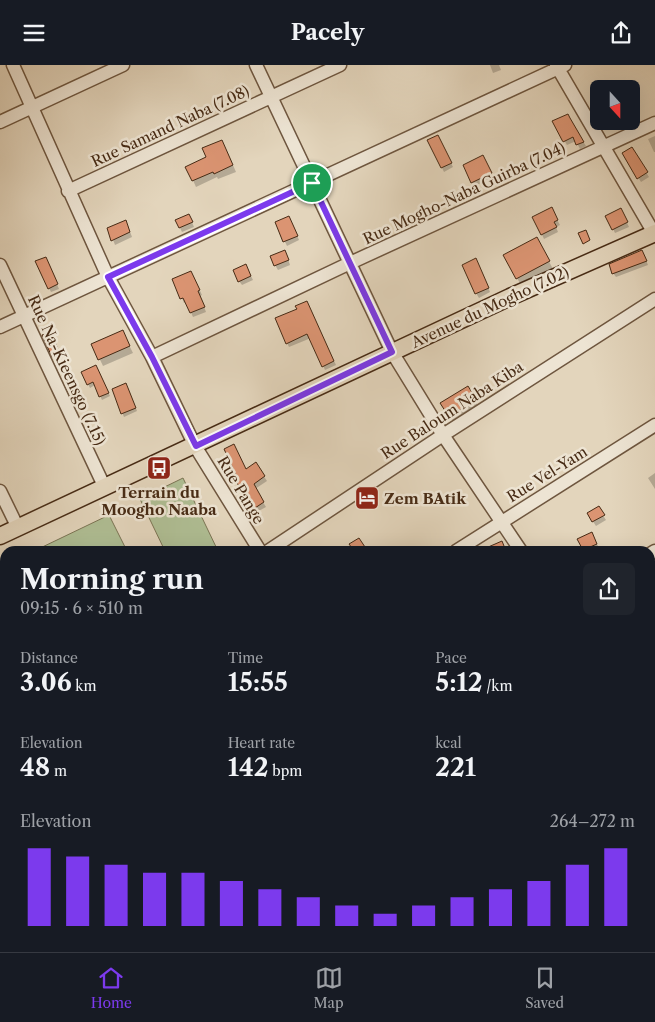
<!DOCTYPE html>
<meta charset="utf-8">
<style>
:root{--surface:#171b24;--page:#20242c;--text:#f1f3f6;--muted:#9ea1a6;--line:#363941;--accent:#7c3aed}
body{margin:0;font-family:"Libre Caslon Text",serif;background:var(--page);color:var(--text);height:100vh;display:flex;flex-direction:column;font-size:19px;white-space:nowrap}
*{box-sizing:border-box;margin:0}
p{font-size:16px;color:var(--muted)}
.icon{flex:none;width:28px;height:28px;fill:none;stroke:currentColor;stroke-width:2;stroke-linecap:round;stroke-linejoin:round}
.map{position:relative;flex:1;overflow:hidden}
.side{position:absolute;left:0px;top:481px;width:655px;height:406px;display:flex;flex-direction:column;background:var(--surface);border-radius:15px 15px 0 0;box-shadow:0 5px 20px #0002}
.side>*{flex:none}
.needle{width:32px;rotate:159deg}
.fabs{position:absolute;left:590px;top:15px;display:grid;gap:10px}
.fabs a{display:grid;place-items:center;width:50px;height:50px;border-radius:8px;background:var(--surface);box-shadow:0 5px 20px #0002;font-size:25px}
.pin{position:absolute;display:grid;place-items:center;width:42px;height:42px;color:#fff;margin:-21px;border:2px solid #fff;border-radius:50%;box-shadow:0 1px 5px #0007}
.round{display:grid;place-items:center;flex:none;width:52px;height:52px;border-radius:8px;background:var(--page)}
.head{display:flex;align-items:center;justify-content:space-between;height:85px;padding:0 20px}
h1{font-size:28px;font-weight:800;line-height:38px}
.stats{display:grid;grid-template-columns:repeat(3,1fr);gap:8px;height:85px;padding:5px 20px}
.stats div{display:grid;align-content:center}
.stats b{font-size:25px;font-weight:800}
.stats small{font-size:14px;font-weight:400}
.stats p{font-size:14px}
.chart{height:140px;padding:10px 20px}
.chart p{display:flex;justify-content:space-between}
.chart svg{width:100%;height:90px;margin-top:5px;stroke:var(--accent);stroke-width:6}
header{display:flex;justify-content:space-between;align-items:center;height:65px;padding:0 20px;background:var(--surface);font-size:22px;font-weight:800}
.menu{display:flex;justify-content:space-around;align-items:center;height:70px;border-top:1px solid var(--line);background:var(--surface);font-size:14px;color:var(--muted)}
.menu a{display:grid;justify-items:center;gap:2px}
.menu .on{color:var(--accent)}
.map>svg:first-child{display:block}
.green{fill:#afbe94;stroke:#7b7454}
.shadow{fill:#0003}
.building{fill:#db9472;stroke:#472b15}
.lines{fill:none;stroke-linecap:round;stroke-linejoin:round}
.minor-casing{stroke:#6e563f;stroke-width:15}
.major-casing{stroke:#472b15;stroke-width:19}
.minor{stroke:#ede4d3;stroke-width:12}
.major{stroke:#e3d5bc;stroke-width:16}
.route-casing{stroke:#fff;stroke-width:10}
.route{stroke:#7c3aed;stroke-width:6}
.labels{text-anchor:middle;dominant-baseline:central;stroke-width:5;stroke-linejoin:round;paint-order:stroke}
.street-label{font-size:15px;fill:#472b15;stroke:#ede4d3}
.poi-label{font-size:15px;font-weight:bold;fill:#472b15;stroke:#ede4d3}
</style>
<header><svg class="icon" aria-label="menu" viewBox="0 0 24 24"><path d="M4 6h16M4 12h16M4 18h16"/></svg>Pacely<svg class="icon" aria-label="share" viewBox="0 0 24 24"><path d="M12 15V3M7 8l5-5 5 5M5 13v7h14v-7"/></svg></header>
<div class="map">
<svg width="655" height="887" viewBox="0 0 655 887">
<rect width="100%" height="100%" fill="#e3d5bc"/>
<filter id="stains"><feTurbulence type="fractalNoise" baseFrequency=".004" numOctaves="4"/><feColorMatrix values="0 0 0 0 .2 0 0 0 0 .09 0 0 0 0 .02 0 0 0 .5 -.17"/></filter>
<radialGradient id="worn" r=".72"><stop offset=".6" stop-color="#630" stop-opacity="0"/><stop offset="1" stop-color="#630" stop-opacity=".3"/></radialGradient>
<path class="green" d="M183,413L218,486H165L140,434Z
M109,450L127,486H34Z
M5,500V635L0,638V503Z"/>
<path class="shadow" d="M490,0H499L501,5L493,8Z
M567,51L586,81L580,84L576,76L567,80L554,57Z
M655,71V87H654L648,74Z
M440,76L453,102L444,107L442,103Z
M225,82L236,107L218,114L217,112L196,122L187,102Z
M632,84L649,112L641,117L624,89Z
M485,96L493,112L475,121L472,117Z
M551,144L560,160L556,162L558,167L544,174L534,153Z
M623,149L629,162L615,168L613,164Z
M191,155L194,162L182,167L180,163Z
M291,157L299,175L287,181L276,158Z
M128,161L132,172L115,180L109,164Z
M537,174L553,204L521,220L517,213Z
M644,190L648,200L616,212L613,208Z
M287,191L290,200L278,205L275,200Z
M48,197L59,224L51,227L49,223Z
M478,199L490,227L479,233L476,228Z
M248,205L253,215L242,220L239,216Z
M193,211L202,230L200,231L206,247L193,252L186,237L184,238L182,233L173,215Z
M309,242L336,300L325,305L311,273L289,282L287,278Z
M53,272L61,293L56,296L53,291Z
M126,274L133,288L103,301L93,280Z
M97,305L110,331L102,335L95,320L90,323L88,319Z
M128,323L137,346L124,352L113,325Z
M467,323L479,342L454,358L442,339Z
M256,399L267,416L255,424L266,442L255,448L249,438L250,437L238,411Z
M655,408V424L648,413Z
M598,443L606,455L596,461L588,449Z
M594,473L599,483L591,486H585L579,475Z
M5,769V786L0,779V772Z
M655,868V885L650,887L648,882H650V876L654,874L652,869Z"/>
<path class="building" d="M568,49L570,53L584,77L576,80L573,72L563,77L552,56Z
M438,70L452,98L441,103L427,75Z
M222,75L233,100L214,109L213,107L192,116L185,102L206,92L202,83Z
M632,82L648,107L637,114L622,88Z
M483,90L492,108L471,118L463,100Z
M552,142L558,155L554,157L557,162L541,170L532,152Z
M621,143L628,157L612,165L605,151Z
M189,149L193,157L179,163L175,155Z
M289,151L298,171L283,177L275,157Z
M126,155L130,167L111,176L107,163Z
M586,165L590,175L583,179L578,168Z
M537,172L550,196L516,214L503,190Z
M285,185L289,195L274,201L270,191Z
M642,185L647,196L612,209L609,199Z
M46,192L58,219L48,224L35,196Z
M476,193L489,223L475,229L462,200Z
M246,199L251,211L238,217L233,205Z
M191,206L200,225L198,226L205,242L190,248L183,233L180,234L172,214Z
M307,236L334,296L322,302L307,269L286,279L275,253L297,244L295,241Z
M123,265L130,281L98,295L91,279Z
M51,267L60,289L52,292L42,270Z
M96,300L109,328L99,332L93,317L87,320L81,307Z
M126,318L136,343L121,349L112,324Z
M468,321L476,334L449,352L440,338Z
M234,379L246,404L256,397L265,411L254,419L264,437L252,445L247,437L249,436L233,412L236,410L224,384Z
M599,441L605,450L592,457L587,448Z
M592,467L597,479L583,485L577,474Z
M359,473L365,482L358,486H354L349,479Z
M502,476L506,486H479Z"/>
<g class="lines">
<defs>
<path id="minor" d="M13,0L108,212L152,292L195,381L260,486
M256,0L392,287L443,370L521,486
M556,0L655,170
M0,57L123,0
M68,126L340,0
M0,200L105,423
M0,262L565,0
M152,292L350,198L655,58
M0,426L18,463
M268,486L443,370L655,234
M456,486L655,360
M650,489L655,486
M650,718L655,689
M650,825L655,823
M509,882L512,887
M535,887L543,882
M623,887L624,882"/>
<path id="major" d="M0,471L510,232L655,168"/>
</defs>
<use href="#minor" class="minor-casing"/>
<use href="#major" class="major-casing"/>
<use href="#minor" class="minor"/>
<use href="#major" class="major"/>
</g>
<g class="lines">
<defs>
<path id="route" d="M312,118L392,287L196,381L152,292L108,212Z"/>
</defs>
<use href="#route" class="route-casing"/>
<use href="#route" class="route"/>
</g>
<defs>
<symbol id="bus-square" viewBox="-11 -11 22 22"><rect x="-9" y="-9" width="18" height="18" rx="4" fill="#8f2418" stroke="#ede4d3"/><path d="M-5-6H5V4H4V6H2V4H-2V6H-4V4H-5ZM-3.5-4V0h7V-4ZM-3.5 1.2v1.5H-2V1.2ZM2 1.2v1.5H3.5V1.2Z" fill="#fff"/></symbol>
<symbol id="hotel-square" viewBox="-11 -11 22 22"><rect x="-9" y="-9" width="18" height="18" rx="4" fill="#8f2418" stroke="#ede4d3"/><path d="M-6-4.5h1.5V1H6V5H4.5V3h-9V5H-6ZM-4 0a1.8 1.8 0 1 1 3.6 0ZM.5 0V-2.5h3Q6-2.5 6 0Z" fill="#fff"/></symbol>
</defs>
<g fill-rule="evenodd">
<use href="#bus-square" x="145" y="389" width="28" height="28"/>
<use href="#hotel-square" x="353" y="419" width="28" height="28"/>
</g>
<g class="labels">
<g class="street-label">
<text transform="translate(170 61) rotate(-25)">Rue Samand Naba (7.08)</text>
<text transform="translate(464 128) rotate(-25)">Rue Mogho-Naba Guirba (7.04)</text>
<text transform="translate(490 242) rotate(-25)">Avenue du Mogho (7.02)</text>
<text transform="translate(67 305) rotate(65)">Rue Na-Kieensgo (7.15)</text>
<text transform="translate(452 345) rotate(-33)">Rue Baloum Naba Kiba</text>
<text transform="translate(547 409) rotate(-32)">Rue Vel-Yam</text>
<text transform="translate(241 425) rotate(59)">Rue Pange</text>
</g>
<g class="poi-label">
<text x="159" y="427">Terrain du<tspan x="159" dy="17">Moogho Naaba</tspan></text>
<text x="384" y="433" text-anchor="start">Zem BAtik</text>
</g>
</g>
<rect width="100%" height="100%" filter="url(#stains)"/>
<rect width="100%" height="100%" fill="url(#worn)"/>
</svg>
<div class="fabs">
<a><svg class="needle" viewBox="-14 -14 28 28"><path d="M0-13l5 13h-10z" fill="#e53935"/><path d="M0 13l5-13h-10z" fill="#9ea1a6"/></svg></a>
</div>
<div class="pin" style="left:312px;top:118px;background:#1e9e55"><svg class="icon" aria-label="arrive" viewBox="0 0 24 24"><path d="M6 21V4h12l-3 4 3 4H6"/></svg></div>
<section class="side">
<div class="head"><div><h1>Morning run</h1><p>09:15 · 6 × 510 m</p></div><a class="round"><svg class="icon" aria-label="share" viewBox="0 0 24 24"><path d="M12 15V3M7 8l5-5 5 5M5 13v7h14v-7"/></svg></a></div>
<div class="stats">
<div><p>Distance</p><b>3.06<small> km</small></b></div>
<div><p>Time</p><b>15:55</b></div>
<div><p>Pace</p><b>5:12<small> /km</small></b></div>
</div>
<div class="stats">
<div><p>Elevation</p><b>48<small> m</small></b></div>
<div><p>Heart rate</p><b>142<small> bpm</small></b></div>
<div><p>kcal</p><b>221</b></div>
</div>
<div class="chart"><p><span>Elevation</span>264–272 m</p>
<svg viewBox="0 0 160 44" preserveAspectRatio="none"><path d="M5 44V6M15 44V10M25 44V14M35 44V18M45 44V18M55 44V22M65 44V26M75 44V30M85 44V34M95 44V38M105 44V34M115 44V30M125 44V26M135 44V22M145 44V14M155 44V6"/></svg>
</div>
</section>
</div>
<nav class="menu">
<a class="on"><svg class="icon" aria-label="home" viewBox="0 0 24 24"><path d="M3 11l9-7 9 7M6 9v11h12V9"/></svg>Home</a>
<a><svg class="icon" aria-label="map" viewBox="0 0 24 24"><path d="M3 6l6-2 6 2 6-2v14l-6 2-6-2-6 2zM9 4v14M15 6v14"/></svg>Map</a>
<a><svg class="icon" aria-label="saved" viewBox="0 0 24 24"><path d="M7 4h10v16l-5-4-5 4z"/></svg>Saved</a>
</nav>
